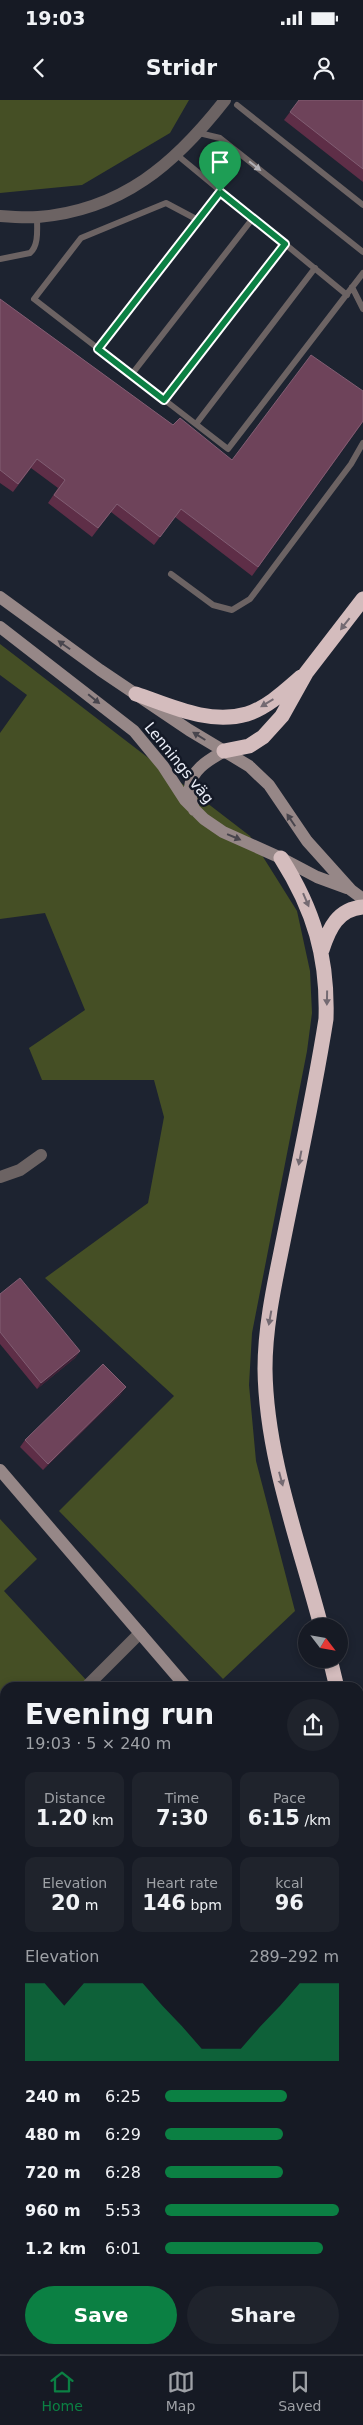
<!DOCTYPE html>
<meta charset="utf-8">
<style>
:root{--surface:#161a24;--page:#1f232c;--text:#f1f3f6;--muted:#9ea1a6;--line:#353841;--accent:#0b8043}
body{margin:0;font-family:"DejaVu Sans",sans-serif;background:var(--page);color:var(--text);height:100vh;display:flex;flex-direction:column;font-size:19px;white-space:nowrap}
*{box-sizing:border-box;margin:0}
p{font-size:16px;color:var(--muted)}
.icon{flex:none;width:28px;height:28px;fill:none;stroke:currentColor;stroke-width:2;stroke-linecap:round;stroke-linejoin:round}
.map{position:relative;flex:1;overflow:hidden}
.details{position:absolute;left:0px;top:1582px;width:364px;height:672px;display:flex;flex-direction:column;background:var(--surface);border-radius:15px 15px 0 0;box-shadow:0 2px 8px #0003,0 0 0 1px var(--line)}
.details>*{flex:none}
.needle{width:32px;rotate:121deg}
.fabs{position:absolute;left:298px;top:1518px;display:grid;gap:10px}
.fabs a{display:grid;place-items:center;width:50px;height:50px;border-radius:50%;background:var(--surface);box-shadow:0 2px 8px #0003,0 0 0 1px var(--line);font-size:25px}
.pin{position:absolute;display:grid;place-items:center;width:42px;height:42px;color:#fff;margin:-51px -21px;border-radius:50% 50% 50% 0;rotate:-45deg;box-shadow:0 0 5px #0007}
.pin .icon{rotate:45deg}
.round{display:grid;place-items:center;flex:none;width:52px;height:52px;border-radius:26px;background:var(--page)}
.headline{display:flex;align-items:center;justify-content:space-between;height:85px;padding:0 25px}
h1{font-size:28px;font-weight:700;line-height:38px}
.metrics{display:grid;grid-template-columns:repeat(3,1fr);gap:8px;height:85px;padding:5px 25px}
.metrics div{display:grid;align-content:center;border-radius:10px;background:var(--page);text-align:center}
.metrics b{font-size:21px;font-weight:700}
.metrics small{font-size:14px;font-weight:400}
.metrics p{font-size:14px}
.chart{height:140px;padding:10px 25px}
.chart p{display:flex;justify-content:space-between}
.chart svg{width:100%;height:90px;margin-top:5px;fill:var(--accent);opacity:.7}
.action{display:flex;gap:10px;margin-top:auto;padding:10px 25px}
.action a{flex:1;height:58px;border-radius:30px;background:var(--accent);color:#fff;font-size:20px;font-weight:700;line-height:58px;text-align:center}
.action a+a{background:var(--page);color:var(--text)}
ul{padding:0 25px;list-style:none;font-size:16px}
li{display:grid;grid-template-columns:80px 60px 1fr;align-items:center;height:38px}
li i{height:12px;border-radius:6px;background:var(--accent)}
.status{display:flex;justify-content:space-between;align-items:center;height:35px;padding:0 25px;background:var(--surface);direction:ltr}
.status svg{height:14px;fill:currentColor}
header{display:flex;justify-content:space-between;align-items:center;height:65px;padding:0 25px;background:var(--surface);font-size:22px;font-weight:700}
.menu{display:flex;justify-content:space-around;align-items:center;height:70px;border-top:1px solid var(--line);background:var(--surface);font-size:14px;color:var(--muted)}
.menu a{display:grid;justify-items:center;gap:2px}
.menu .active{color:var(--accent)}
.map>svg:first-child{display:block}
.green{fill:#454f25}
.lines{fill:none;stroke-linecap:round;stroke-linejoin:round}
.lane{stroke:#6c6363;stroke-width:6}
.street{stroke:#6c6363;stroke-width:12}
.secondary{stroke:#968787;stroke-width:12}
.highway{stroke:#d4bcbd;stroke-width:15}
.wall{fill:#5e2e47}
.shaded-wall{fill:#3e2136}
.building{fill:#6e435a;stroke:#815e73}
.oneway{fill:#b1afb5}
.oneway2{fill:#746a72}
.oneway3{fill:#48454d}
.route-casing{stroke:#fff;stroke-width:10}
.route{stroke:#0b8043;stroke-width:6}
.labels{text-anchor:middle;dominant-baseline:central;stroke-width:5;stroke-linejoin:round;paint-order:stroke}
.street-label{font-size:15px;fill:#eaeef8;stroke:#141926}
</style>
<div class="status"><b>19:03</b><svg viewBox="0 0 49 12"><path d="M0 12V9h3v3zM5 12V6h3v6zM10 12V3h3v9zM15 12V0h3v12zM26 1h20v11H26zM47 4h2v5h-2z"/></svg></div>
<header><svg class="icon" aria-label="back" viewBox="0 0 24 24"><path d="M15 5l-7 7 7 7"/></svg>Stridr<svg class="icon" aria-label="person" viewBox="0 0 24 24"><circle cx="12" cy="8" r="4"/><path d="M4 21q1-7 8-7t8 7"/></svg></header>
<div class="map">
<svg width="363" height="2255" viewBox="0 0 363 2255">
<rect width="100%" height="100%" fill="#1d2330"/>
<path class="green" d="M0,0H189L170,33L82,85L0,93Z
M0,544L250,736L297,811L310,871L312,913L307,951L252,1233L249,1285L256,1361L295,1511L223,1579L59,1411L174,1296L45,1178L148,1103L164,1017L154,980H42L29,948L85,910L45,813L0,819V633L27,595L0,575Z
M0,1419L37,1459L4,1491L88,1582L84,1587L5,1588V1632L0,1633Z
M0,1647H5V2250H262L261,2255H0Z"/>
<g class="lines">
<path class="lane" d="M237,5L363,105
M199,33L220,38L363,152
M177,55L347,195
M198,120L166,103L81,138L34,199L228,349L363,173
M0,159L30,153C39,145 37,129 37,118
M352,187L363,209
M98,249L220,92
M132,274L253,118
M164,300L285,144
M196,324L315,168
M171,474L213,505L232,510L250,499L351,364L363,343"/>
<path class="street" d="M0,116C12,117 26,118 38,117C122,110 175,64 225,0
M0,1077L20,1070L41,1055
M85,1588L140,1533
M0,1633L5,1632"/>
<path class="secondary" d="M0,497L100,570L189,630L249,666L269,685L307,741L351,790L363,799
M0,527L134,631L163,666L185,700L204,719L223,732L281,758L317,777L347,788
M194,710C193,703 189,694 190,687C191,669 211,659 224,651
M0,1370L187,1588
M288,2255L289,2250"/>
<path class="highway" d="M136,594C171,606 209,625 247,614C267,608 286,590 301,577
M224,651L249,646L263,637L282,616L306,573L363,499
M281,758C314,810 328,857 326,919C315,989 300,1058 286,1127C277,1173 265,1221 265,1269C266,1356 299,1442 321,1526
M322,850C329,828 338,809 363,807
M330,1559L337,1588
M359,1701L363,1730"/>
</g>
<path class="wall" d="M363,0V82L284,20L290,12Z
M0,199L173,325L232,360L363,322L252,476L175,417L154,445L111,412L92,437L48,403L58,388L31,368L13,392L0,383Z
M0,1194L80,1251L75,1258L37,1289L0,1244Z
M121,1294L43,1370L20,1347L25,1340Z"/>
<path class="shaded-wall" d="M80,1251L75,1258L37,1289L41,1283Z
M126,1287L121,1294L43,1370L48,1364Z"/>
<path class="building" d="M299,0H363V69L290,12Z
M0,199L173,325L180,318L232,360L311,255L363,291V321L258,467L181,409L160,437L117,404L98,428L54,395L65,380L37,359L18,384L0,370Z
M20,1178L80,1251L41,1283L0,1232V1194Z
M103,1264L126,1287L48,1364L25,1340Z"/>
<defs><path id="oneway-solid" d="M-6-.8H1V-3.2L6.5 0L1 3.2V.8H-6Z" transform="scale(1.25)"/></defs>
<use class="oneway" href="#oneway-solid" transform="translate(255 66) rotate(38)"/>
<g class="oneway2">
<use href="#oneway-solid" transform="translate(345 524) rotate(128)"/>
<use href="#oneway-solid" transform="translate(267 603) rotate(149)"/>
<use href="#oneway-solid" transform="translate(306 800) rotate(67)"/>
<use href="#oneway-solid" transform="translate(327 898) rotate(91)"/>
<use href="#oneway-solid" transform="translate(300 1058) rotate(101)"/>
<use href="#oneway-solid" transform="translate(270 1218) rotate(100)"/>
<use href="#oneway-solid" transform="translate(281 1379) rotate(75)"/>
</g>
<g class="oneway3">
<use href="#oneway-solid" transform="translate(64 545) rotate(-145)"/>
<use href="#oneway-solid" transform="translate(94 599) rotate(39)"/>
<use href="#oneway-solid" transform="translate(199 636) rotate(-148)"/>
<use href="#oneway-solid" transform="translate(291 720) rotate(-124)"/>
<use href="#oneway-solid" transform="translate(234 737) rotate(23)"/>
</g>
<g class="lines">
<defs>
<path id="route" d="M220,92L285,144L164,300L98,249Z"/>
</defs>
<use href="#route" class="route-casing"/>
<use href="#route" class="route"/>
</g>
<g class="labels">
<g class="street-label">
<text transform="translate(179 663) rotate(51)">Lennings väg</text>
</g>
</g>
</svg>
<div class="fabs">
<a><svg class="needle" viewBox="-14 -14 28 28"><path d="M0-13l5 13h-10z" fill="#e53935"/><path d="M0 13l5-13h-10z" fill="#9ea1a6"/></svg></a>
</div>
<div class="pin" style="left:220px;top:92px;background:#1e9e55"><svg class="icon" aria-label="arrive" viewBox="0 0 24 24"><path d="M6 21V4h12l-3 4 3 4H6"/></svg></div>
<section class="details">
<div class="headline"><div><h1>Evening run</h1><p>19:03 · 5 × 240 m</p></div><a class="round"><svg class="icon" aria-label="share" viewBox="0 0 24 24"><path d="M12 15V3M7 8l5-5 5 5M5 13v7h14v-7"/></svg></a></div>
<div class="metrics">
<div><p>Distance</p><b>1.20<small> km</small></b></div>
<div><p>Time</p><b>7:30</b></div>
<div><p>Pace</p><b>6:15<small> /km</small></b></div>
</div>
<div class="metrics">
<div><p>Elevation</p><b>20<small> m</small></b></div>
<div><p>Heart rate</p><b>146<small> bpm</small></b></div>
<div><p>kcal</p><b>96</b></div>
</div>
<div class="chart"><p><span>Elevation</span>289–292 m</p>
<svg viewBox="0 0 160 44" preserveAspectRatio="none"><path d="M0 44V6L10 6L20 17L30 6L40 6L50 6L60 6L70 17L80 27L90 38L100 38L110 38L120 27L130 17L140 6L150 6L160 6V44z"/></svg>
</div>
<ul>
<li><b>240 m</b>6:25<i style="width:70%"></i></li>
<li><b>480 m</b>6:29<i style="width:68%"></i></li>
<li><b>720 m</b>6:28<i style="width:68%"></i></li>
<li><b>960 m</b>5:53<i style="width:100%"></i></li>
<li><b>1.2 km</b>6:01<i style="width:91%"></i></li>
</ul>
<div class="action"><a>Save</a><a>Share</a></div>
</section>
</div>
<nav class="menu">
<a class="active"><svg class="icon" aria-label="home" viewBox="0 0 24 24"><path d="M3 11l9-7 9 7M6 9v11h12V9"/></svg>Home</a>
<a><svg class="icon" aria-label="map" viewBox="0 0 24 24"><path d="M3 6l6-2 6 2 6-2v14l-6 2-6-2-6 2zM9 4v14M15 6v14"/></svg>Map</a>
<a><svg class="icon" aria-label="saved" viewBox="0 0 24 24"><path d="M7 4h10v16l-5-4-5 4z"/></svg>Saved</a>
</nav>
